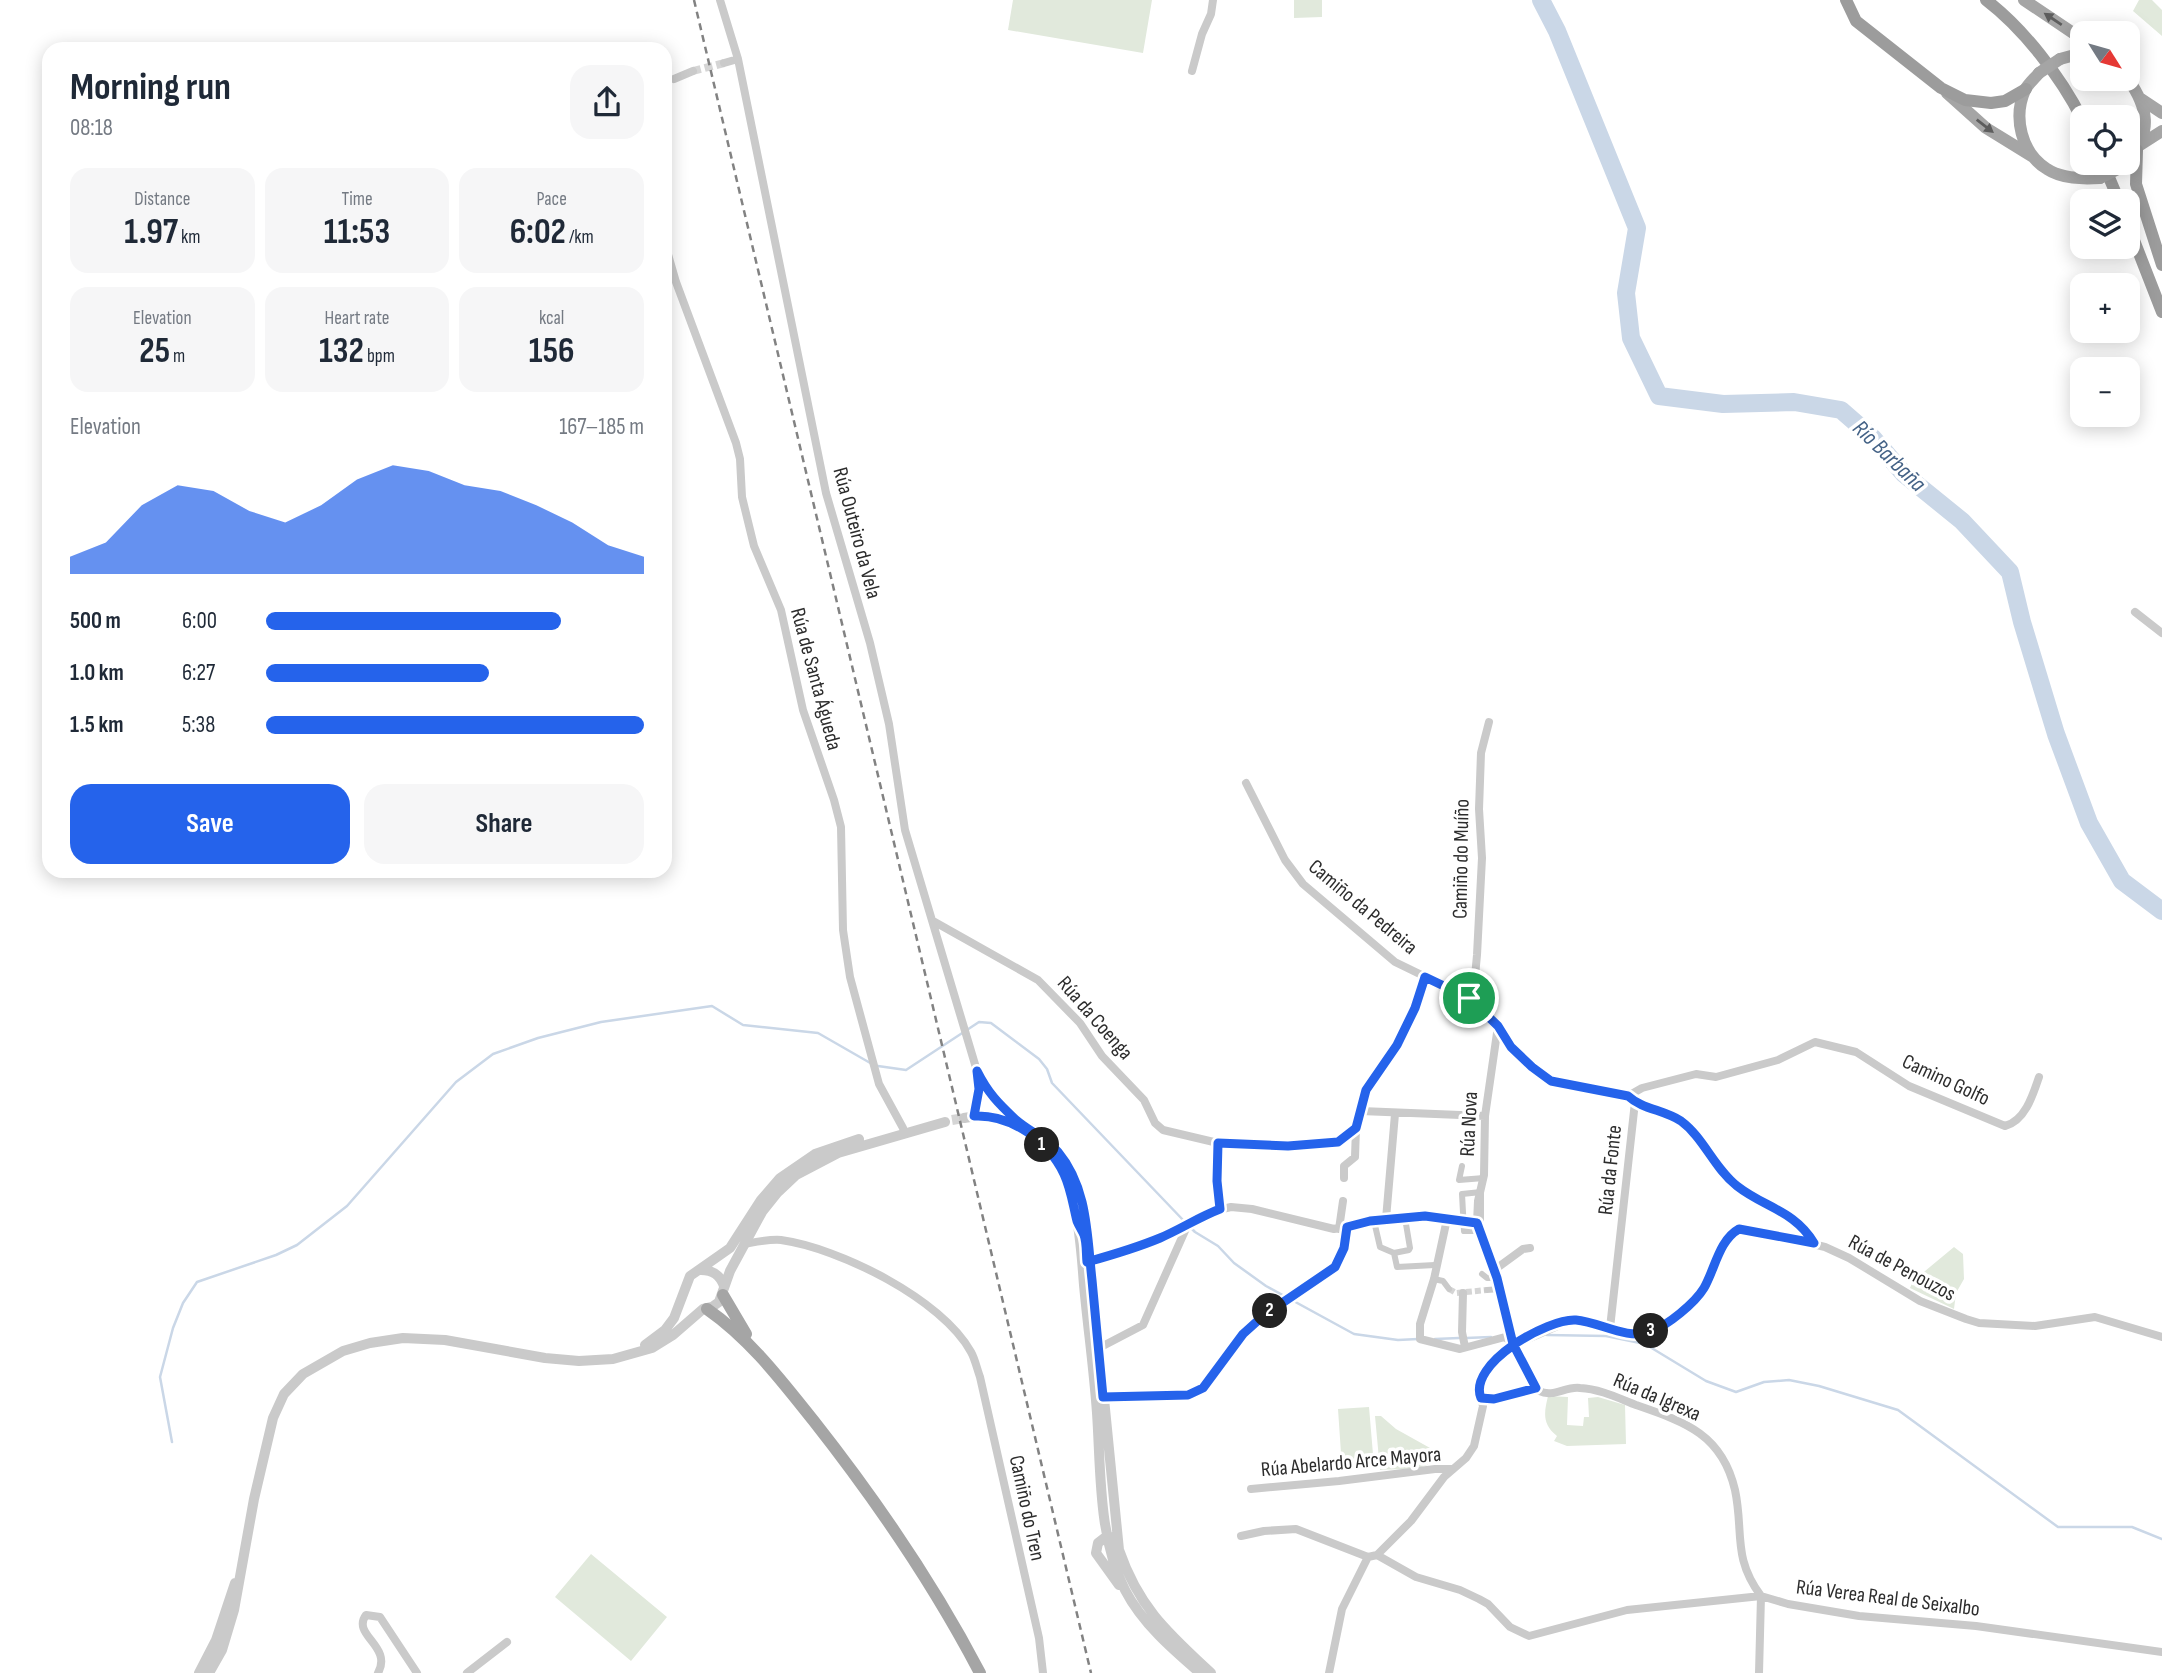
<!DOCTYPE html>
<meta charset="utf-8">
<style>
:root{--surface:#fff;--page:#f6f6f7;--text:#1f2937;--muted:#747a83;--accent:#2563eb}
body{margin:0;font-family:"Sofia Sans Condensed",sans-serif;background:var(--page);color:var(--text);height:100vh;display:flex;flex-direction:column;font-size:26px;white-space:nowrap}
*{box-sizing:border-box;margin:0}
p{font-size:23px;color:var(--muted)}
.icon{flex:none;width:38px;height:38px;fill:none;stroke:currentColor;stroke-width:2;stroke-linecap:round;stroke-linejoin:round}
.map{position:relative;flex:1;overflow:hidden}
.details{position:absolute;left:42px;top:42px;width:630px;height:836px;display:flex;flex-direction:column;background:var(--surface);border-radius:21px;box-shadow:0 4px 18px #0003}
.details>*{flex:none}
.needle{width:46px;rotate:127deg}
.fabs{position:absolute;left:2070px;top:21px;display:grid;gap:14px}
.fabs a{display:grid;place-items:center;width:70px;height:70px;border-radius:14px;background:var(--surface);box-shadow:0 4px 18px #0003;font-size:35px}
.pin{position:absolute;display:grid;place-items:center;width:60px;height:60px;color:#fff;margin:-30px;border:4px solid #fff;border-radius:50%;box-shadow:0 2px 7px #0007}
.km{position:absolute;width:35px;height:35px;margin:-18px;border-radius:50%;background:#222;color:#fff;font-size:19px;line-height:35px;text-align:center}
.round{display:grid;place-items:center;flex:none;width:74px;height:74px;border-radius:21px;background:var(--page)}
.summary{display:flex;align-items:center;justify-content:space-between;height:119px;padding:0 28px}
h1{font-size:38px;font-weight:700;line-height:52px}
.figures{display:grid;grid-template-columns:repeat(3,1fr);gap:10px;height:119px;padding:7px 28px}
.figures div{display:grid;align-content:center;border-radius:18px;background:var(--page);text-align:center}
.figures b{font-size:35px;font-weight:700}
.figures small{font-size:19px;font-weight:400}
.figures p{font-size:19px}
.chart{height:196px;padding:14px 28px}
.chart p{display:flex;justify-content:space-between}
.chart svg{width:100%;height:126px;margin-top:7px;fill:var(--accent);opacity:.7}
.cta{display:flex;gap:14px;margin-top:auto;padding:14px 28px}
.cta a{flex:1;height:80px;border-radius:21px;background:var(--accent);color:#fff;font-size:28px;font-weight:700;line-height:80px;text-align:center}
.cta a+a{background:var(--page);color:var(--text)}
ul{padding:0 28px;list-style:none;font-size:23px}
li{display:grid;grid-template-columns:112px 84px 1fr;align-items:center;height:52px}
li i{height:18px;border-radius:9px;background:var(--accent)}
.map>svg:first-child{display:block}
.green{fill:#e1e9dc}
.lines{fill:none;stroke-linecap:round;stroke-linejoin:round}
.stream{stroke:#cad7e7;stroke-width:2.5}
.river{stroke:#cad7e7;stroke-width:18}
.pedestrian-tunnel{stroke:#d5d5d5;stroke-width:6;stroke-dasharray:6 3;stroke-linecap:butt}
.minor-tunnel{stroke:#d5d5d5;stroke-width:8;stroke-dasharray:8 4;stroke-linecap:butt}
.tertiary-tunnel{stroke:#d5d5d5;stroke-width:10;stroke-dasharray:10 5;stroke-linecap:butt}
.pedestrian{stroke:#cacaca;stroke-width:6}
.minor{stroke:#cacaca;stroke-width:8}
.tertiary{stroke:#cacaca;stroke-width:10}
.primary{stroke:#a5a5a5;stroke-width:12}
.trunk{stroke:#9c9c9c;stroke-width:12}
.rail{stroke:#828282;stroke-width:2.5;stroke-dasharray:7 5;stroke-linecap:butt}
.primary-bridge{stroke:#a5a5a5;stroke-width:12}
.oneway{fill:#5d5d5d}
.route-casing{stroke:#fff;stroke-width:14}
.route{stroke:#2563eb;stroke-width:9}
.labels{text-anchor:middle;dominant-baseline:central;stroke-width:7;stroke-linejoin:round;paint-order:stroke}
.street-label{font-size:21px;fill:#2d2d2d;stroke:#fff}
.water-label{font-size:23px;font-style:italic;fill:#446286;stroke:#fff}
</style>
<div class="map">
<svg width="2162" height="1673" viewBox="0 0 2162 1673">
<rect width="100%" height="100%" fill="#fff"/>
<path class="green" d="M1013,0H1152L1143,53L1008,30Z
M1294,0H1322V17L1294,18Z
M2139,0H2152L2162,10V36L2133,11Z
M1954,1247L1963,1254L1964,1279L1956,1293L1954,1309L1910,1288L1913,1281Z
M1548,1396L1568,1397L1567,1425L1583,1426L1584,1417H1589L1588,1398L1598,1397L1625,1405L1626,1444L1567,1446L1554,1441L1557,1436C1542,1424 1544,1413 1548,1396Z
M1369,1407L1374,1466L1342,1468L1338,1409Z
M1375,1416H1381L1396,1429L1439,1453C1433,1473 1397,1468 1380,1470Z
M591,1554L667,1617L631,1661L555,1597Z"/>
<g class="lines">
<path class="stream" d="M878,1066L906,1070L979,1022L991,1023L1039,1059L1047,1069L1052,1083L1184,1221
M1189,1226L1195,1232L1218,1246L1234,1263L1266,1286L1354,1334L1398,1340L1418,1339
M1547,1335L1606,1336L1645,1344L1706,1381L1736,1392L1764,1382L1789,1380L1819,1386L1898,1410L2058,1527H2132L2162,1539
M1512,1336H1526
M1466,1338L1491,1337
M1435,1339L1459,1338
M172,1442L160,1377L173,1328L183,1303L197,1282L276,1255L297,1245L347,1206L456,1082L493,1054L538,1038L601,1022L712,1006L743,1025L818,1033L872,1064"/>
<path class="river" d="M1541,0L1557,31L1637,228L1626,293L1631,338L1659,396L1723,404L1794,402L1841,410L1872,437L1904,474L1962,521L2010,572L2022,622L2056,734L2089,823L2122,881L2162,911"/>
<path class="pedestrian-tunnel" d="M1449,1289L1456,1293L1487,1290"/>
<path class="minor-tunnel" d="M693,71L724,63"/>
<path class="tertiary-tunnel" d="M952,1120L964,1118"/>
<path class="pedestrian" d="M1462,1166L1459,1180L1484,1178
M1481,1192V1231H1464L1462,1194Z
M1374,1221L1380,1247L1394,1253L1397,1267L1435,1265
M1394,1253L1409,1250L1410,1248L1405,1218
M1482,1274L1487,1278H1497
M1434,1279L1443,1281L1449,1289
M1487,1290L1500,1289"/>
<path class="minor" d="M720,0L738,59L826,493L870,643L889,724L905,830L977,1071L979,1089L974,1116
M724,63L738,59
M1192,71L1202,34L1211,14L1213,0
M674,79L693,71
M665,244L676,282L736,443L740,459L742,497L754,546L781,610L803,710L834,800L841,827L843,930L850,977L879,1084L903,1128
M2135,612L2162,633
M1246,783L1285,860L1303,884L1395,962L1469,998L1498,1026L1511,1047L1532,1067L1551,1081L1628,1096C1642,1109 1664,1110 1681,1121C1704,1138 1714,1168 1737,1186C1765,1208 1794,1209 1814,1243
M933,921L1038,980L1080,1023L1102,1056L1144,1100L1155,1123L1163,1130L1218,1143L1288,1146L1338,1142L1356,1128L1366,1090L1397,1045L1415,1008L1425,977
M1469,998L1474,987L1477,955L1482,858L1479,809L1481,753L1489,722
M1498,1026L1485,1116L1484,1175L1478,1201L1477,1223L1497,1278L1513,1344L1536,1388L1539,1391C1554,1398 1565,1386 1580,1388C1600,1389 1618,1398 1636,1405C1685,1422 1722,1434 1735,1490C1744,1532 1732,1557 1761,1596
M980,1076L996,1102L1017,1121
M1628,1096L1642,1088L1696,1074L1716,1077L1778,1060L1815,1042L1856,1052L1909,1086L2005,1126C2025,1121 2033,1095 2039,1077
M1361,1111L1485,1116
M1218,1143L1217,1181L1220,1209
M1344,1178V1166L1355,1157L1356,1128
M1386,1219L1395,1114
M1447,1219L1434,1279L1420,1324V1339L1460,1349L1505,1337L1513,1344
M1339,1229L1343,1201
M744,1244C756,1242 769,1239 781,1240C839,1248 942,1299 971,1352C975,1359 977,1369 980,1377L1039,1638L1043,1673
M1087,1262L1129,1250L1214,1211L1231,1207L1252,1209L1334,1229L1370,1221L1425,1216L1477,1223
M1497,1275V1268L1523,1249L1530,1248
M1463,1293L1462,1332L1465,1347
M1610,1328L1635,1102
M1099,1348L1143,1325L1188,1224
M1103,1397L1188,1395L1203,1388L1243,1334L1263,1316L1335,1267L1344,1248L1347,1227
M1481,1398L1494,1399L1536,1388
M1251,1489L1339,1481L1435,1469H1453
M1241,1536L1264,1531L1296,1529L1368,1557
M1377,1555L1416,1577L1460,1590L1479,1599L1488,1604L1510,1627L1529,1636L1627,1610L1761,1596L1788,1604L1859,1616L1976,1626L2162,1652
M378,1673C393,1646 351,1635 366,1615L380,1617L417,1673
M467,1673L507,1642
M1329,1673L1342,1609L1368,1557L1377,1555L1411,1521L1444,1477L1466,1458L1474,1446L1483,1406L1479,1392L1483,1377L1507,1348L1569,1321L1585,1322L1637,1334L1654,1331L1664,1325L1698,1296L1725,1241L1739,1229L1771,1234L1825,1247L1849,1258L1920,1301L1966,1319L1979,1323L2035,1326L2095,1317L2162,1337
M1759,1673L1761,1596"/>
<path class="tertiary" d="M964,1118C1031,1104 1074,1157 1086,1217L1119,1550C1139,1608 1168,1633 1211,1673
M1043,1146C1079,1183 1080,1236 1084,1285C1088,1328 1094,1370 1097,1413C1101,1471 1098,1537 1125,1590C1142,1623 1172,1649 1200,1673
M701,1270C713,1270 720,1275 724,1286
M645,1345L665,1330L674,1318L690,1276L730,1248L761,1200L780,1178L815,1154L859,1139
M1111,1537L1107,1536L1098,1543L1096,1553L1119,1585
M199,1673L216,1640L235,1583
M209,1673L222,1650L234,1610L254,1499L273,1418L284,1394L303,1374L343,1351L370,1343L403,1338L445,1340L545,1358L579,1361L613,1359L652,1348L673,1335L703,1309L712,1307L719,1302L730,1271L762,1212L778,1192L796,1175L838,1153L945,1122"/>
<path class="primary" d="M2024,0L2082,39
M2060,59L2071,56H2082
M2039,73C2035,78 2028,84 2025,90C2013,117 2021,153 2047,169C2062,179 2083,179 2100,178
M2128,79C2148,107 2153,133 2128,160
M1947,93L1986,128L2033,157
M2141,99L2162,113
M2140,145L2162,131
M723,1295L746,1334
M707,1309C750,1339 781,1380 813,1420C876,1500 933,1583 980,1673"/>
<path class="trunk" d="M1846,0L1856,21L1941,88L1965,100L1991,103L2005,101L2026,89
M1986,0C2023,28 2061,77 2082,119
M2137,150L2136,184L2162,265
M2103,163L2119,201
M2128,225L2162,312"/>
<path class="rail" d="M694,0L1091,1673"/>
<path class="primary-bridge" d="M2039,73L2060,59
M2100,178L2122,167"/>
</g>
<defs><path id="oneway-solid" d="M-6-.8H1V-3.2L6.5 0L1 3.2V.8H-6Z" transform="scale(1.75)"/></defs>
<g class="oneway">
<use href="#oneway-solid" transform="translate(2053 19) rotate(-146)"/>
<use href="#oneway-solid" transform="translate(1985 126) rotate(38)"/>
</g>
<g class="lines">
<defs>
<path id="route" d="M1469,998L1425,977L1415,1008L1397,1045L1366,1090L1356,1128L1338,1142L1288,1146L1218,1143L1217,1181L1220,1209C1199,1217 1181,1229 1160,1238C1136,1248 1112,1255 1087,1262C1086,1254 1087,1243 1084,1235C1082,1230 1079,1226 1077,1221C1073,1205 1071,1189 1064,1174C1048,1141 1011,1114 974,1116L979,1089L977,1071C988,1093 998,1103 1016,1120C1030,1132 1046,1138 1058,1152C1088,1188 1087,1236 1092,1280C1096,1319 1099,1358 1103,1397L1188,1395L1203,1388L1243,1334L1263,1316L1335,1267L1344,1248L1347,1227L1370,1221L1425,1216L1477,1223L1497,1278L1513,1344L1536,1388L1494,1399L1481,1398C1467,1364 1548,1318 1576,1320C1600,1322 1626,1340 1650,1332C1667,1326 1695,1303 1704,1288C1715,1269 1719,1240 1739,1229L1814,1243C1794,1210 1765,1208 1737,1186C1714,1168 1704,1138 1681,1121C1664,1110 1642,1109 1628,1096L1551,1081L1532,1067L1511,1047L1498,1026L1469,998"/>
</defs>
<use href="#route" class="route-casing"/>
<use href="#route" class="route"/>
</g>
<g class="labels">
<g class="street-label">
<text transform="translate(857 533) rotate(75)">Rúa Outeiro da Vela</text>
<text transform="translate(816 679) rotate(75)">Rúa de Santa Águeda</text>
<text transform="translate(1461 859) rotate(-89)">Camiño do Muíño</text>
<text transform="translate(1363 907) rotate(40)">Camiño da Pedreira</text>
<text transform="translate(1095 1018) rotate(49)">Rúa da Coenga</text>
<text transform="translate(1946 1080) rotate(25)">Camino Golfo</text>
<text transform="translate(1469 1124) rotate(-87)">Rúa Nova</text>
<text transform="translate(1610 1170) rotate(-84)">Rúa da Fonte</text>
<text transform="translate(1902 1268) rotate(28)">Rúa de Penouzos</text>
<text transform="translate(1657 1397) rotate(23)">Rúa da Igrexa</text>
<text transform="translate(1351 1462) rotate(-5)">Rúa Abelardo Arce Mayora</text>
<text transform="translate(1027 1508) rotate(78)">Camiño do Tren</text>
<text transform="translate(1888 1598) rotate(7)">Rúa Verea Real de Seixalbo</text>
</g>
<g class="water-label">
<text transform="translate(1889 456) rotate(44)">Río Barbaña</text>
</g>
</g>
</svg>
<div class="fabs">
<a><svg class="needle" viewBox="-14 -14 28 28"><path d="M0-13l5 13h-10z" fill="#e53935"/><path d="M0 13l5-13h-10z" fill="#747a83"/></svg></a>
<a><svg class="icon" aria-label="locate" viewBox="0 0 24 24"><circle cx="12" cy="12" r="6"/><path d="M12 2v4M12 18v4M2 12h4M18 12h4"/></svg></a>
<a><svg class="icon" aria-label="layers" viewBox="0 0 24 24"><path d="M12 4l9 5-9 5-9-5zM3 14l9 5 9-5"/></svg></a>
<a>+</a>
<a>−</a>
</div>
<div class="pin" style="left:1469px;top:998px;background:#1e9e55"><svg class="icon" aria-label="arrive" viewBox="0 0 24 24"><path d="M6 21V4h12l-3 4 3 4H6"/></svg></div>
<b class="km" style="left:1042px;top:1145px">1</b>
<b class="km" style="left:1270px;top:1311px">2</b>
<b class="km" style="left:1651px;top:1331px">3</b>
<section class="details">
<div class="summary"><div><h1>Morning run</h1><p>08:18</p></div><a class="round"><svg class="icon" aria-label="share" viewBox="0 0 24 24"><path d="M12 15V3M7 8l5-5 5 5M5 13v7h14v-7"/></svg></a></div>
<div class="figures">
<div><p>Distance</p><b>1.97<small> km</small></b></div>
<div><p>Time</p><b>11:53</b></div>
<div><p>Pace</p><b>6:02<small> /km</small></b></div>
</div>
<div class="figures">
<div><p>Elevation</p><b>25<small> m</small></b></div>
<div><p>Heart rate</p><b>132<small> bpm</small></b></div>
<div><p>kcal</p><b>156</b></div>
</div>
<div class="chart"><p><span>Elevation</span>167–185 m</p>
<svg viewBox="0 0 160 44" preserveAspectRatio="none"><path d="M0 44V38L10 33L20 20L30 13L40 15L50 22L60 26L70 20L80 11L90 6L100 8L110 13L120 15L130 20L140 26L150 34L160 38V44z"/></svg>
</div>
<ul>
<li><b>500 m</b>6:00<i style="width:78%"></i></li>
<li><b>1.0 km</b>6:27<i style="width:59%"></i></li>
<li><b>1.5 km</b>5:38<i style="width:100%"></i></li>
</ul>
<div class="cta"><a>Save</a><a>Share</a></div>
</section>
</div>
